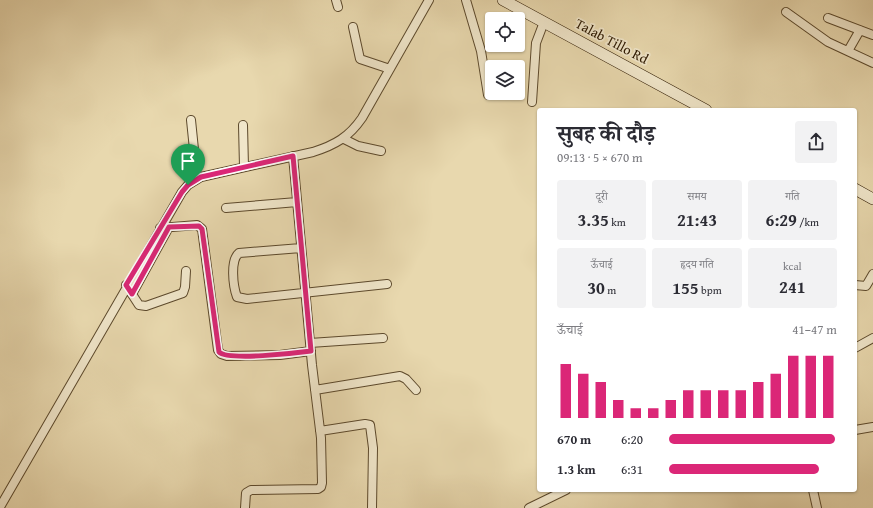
<!DOCTYPE html>
<html lang="hi">
<meta charset="utf-8">
<style>
:root{--surface:#fff;--page:#f2f2f3;--text:#2b2b33;--muted:#7c7c81;--accent:#db2777}
body{margin:0;font-family:"Gentium Book Plus","Noto Serif Devanagari",serif;background:var(--page);color:var(--text);height:100vh;display:flex;flex-direction:column;font-size:15px;white-space:nowrap}
*{box-sizing:border-box;margin:0}
p{font-size:13px;color:var(--muted)}
.icon{flex:none;width:22px;height:22px;fill:none;stroke:currentColor;stroke-width:2;stroke-linecap:round;stroke-linejoin:round}
.map{position:relative;flex:1;overflow:hidden}
.panel{position:absolute;left:537px;top:108px;width:320px;height:384px;display:flex;flex-direction:column;background:var(--surface);border-radius:4px;box-shadow:0 1px 3px #0004}
.panel>*{flex:none}
.buttons{position:absolute;left:485px;top:12px;display:grid;gap:8px}
.buttons a{display:grid;place-items:center;width:40px;height:40px;border-radius:4px;background:var(--surface);box-shadow:0 1px 3px #0004;font-size:20px}
.pin{position:absolute;display:grid;place-items:center;width:34px;height:34px;color:#fff;margin:-41px -17px;border-radius:50% 50% 50% 0;rotate:-45deg;box-shadow:0 0 4px #0007}
.pin .icon{rotate:45deg}
.round{display:grid;place-items:center;flex:none;width:42px;height:42px;border-radius:4px;background:var(--page)}
.headline{display:flex;align-items:center;justify-content:space-between;height:68px;padding:0 20px}
h1{font-size:22px;font-weight:700;line-height:30px}
.metrics{display:grid;grid-template-columns:repeat(3,1fr);gap:6px;height:68px;padding:4px 20px}
.metrics div{display:grid;align-content:center;border-radius:4px;background:var(--page);text-align:center}
.metrics b{font-size:17px;font-weight:700}
.metrics small{font-size:11px;font-weight:400}
.metrics p{font-size:11px}
.chart{height:112px;padding:8px 20px}
.chart p{display:flex;justify-content:space-between}
.chart svg{width:100%;height:72px;margin-top:4px;stroke:var(--accent);stroke-width:6}
ul{padding:0 20px;list-style:none;font-size:13px}
li{display:grid;grid-template-columns:64px 48px 1fr;align-items:center;height:30px}
li i{height:10px;border-radius:5px;background:var(--accent)}
.map>svg:first-child{display:block}
.lines{fill:none;stroke-linecap:round;stroke-linejoin:round}
.street-casing{stroke:#5c492c;stroke-width:10}
.secondary-casing{stroke:#2d1900;stroke-width:12}
.street{stroke:#f0e6ca;stroke-width:8}
.secondary{stroke:#f0e6ca;stroke-width:11}
.route-casing{stroke:#fff;stroke-width:8}
.route{stroke:#db2777;stroke-width:5}
.labels{text-anchor:middle;dominant-baseline:central;stroke-width:3.5;stroke-linejoin:round;paint-order:stroke}
.street-label{font-size:14px;fill:#2d1900;stroke:#f0e6ca}
</style>
<div class="map">
<svg width="873" height="508" viewBox="0 0 873 508">
<rect width="100%" height="100%" fill="#e8d8ae"/>
<filter id="stains"><feTurbulence type="fractalNoise" baseFrequency=".005" numOctaves="4"/><feColorMatrix values="0 0 0 0 .2 0 0 0 0 .09 0 0 0 0 .02 0 0 0 .5 -.17"/></filter>
<radialGradient id="worn" r=".72"><stop offset=".6" stop-color="#630" stop-opacity="0"/><stop offset="1" stop-color="#630" stop-opacity=".3"/></radialGradient>
<g class="lines">
<defs>
<path id="street" d="M336,0L338,7
M466,0L481,51L488,95
M786,12L828,42L873,63
M828,18L873,35
M353,27L360,59L390,69
M848,51L860,30
M532,102L536,43L544,22
M191,120L197,179
M243,125L244,167
M344,139L358,146L381,151
M226,208L297,202
M160,228L197,225L202,229L218,350L221,354L227,356L280,355L311,351
M301,248L239,253C230,260 233,286 237,297L247,299L387,284
M126,285L139,305L146,306L183,293L185,287L186,271
M855,285L866,286L873,274
M132,294L169,227
M310,343L383,338
M855,348L873,338
M315,390L400,376L406,379L416,390
M855,430L873,427
M320,431L365,424L370,425L373,448L372,508
M813,490L817,508
M0,507L182,192L188,185L201,177L313,152C335,145 349,137 362,118L429,0
M245,508L246,493L251,490L318,489L321,487L322,483L321,438L312,365L293,156
M529,508L566,490"/>
<path id="secondary" d="M503,0L706,110
M855,189L873,199"/>
</defs>
<use href="#street" class="street-casing"/>
<use href="#secondary" class="secondary-casing"/>
<use href="#street" class="street"/>
<use href="#secondary" class="secondary"/>
</g>
<g class="lines">
<defs>
<path id="route" d="M293,156L311,351C296,353 228,361 219,352L202,229L199,226L169,227L132,294L126,285L182,192L188,185L201,177Z"/>
</defs>
<use href="#route" class="route-casing"/>
<use href="#route" class="route"/>
</g>
<g class="labels">
<g class="street-label">
<text transform="translate(612 41) rotate(28)">Talab Tillo Rd</text>
</g>
</g>
<rect width="100%" height="100%" filter="url(#stains)"/>
<rect width="100%" height="100%" fill="url(#worn)"/>
</svg>
<div class="buttons">
<a><svg class="icon" aria-label="locate" viewBox="0 0 24 24"><circle cx="12" cy="12" r="6"/><path d="M12 2v4M12 18v4M2 12h4M18 12h4"/></svg></a>
<a><svg class="icon" aria-label="layers" viewBox="0 0 24 24"><path d="M12 4l9 5-9 5-9-5zM3 14l9 5 9-5"/></svg></a>
</div>
<div class="pin" style="left:188px;top:185px;background:#1e9e55"><svg class="icon" aria-label="arrive" viewBox="0 0 24 24"><path d="M6 21V4h12l-3 4 3 4H6"/></svg></div>
<section class="panel">
<div class="headline"><div><h1>सुबह की दौड़</h1><p>09:13 · 5 × 670 m</p></div><a class="round"><svg class="icon" aria-label="share" viewBox="0 0 24 24"><path d="M12 15V3M7 8l5-5 5 5M5 13v7h14v-7"/></svg></a></div>
<div class="metrics">
<div><p>दूरी</p><b>3.35<small> km</small></b></div>
<div><p>समय</p><b>21:43</b></div>
<div><p>गति</p><b>6:29<small> /km</small></b></div>
</div>
<div class="metrics">
<div><p>ऊँचाई</p><b>30<small> m</small></b></div>
<div><p>हृदय गति</p><b>155<small> bpm</small></b></div>
<div><p>kcal</p><b>241</b></div>
</div>
<div class="chart"><p><span>ऊँचाई</span>41–47 m</p>
<svg viewBox="0 0 160 44" preserveAspectRatio="none"><path d="M5 44V11M15 44V17M25 44V22M35 44V33M45 44V38M55 44V38M65 44V33M75 44V27M85 44V27M95 44V27M105 44V27M115 44V22M125 44V17M135 44V6M145 44V6M155 44V6"/></svg>
</div>
<ul>
<li><b>670 m</b>6:20<i style="width:99%"></i></li>
<li><b>1.3 km</b>6:31<i style="width:89%"></i></li>
</ul>
</section>
</div>
